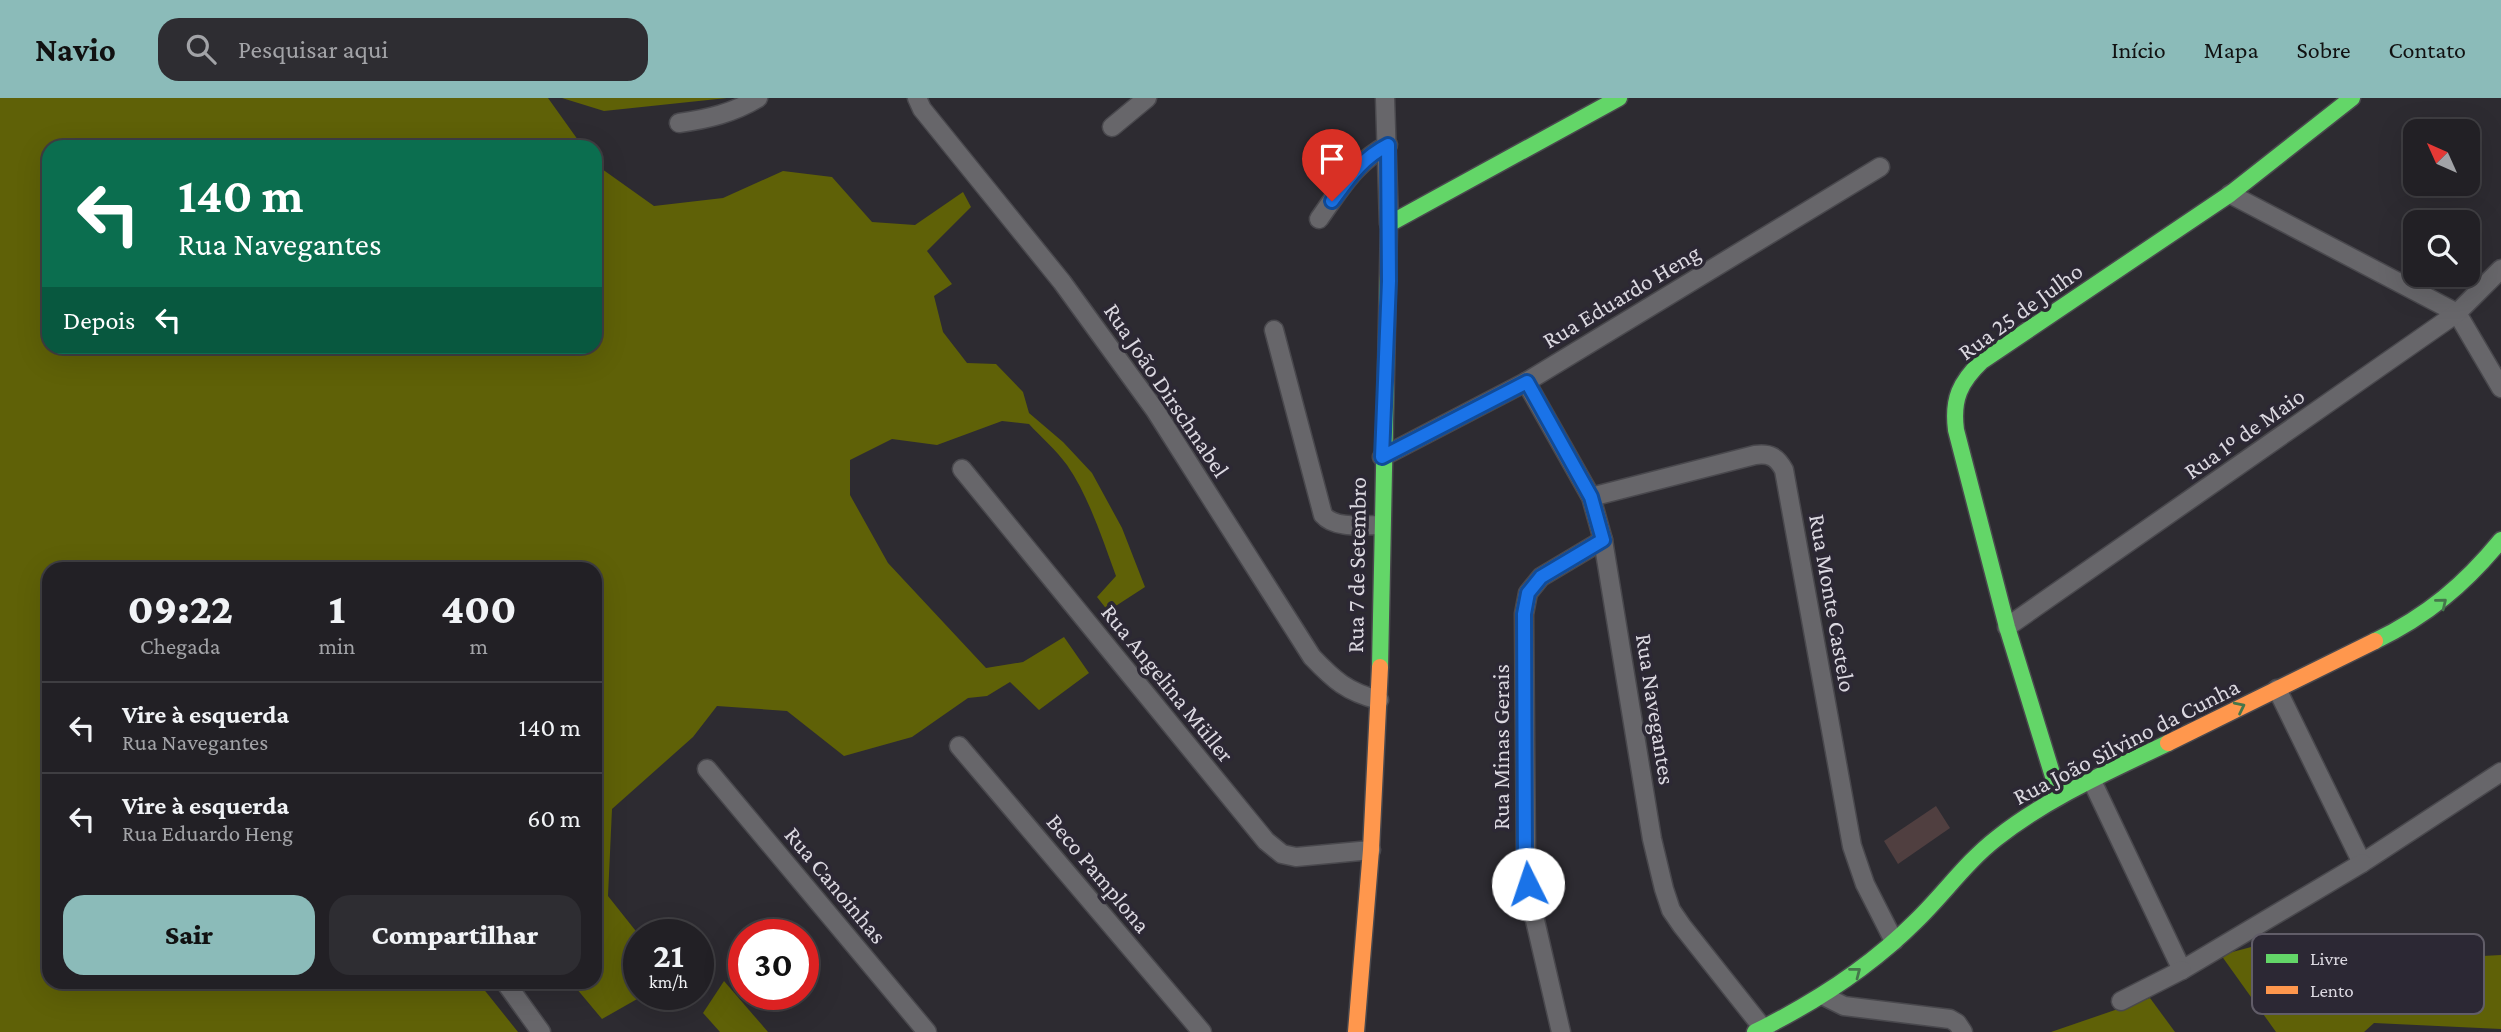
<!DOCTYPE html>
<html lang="pt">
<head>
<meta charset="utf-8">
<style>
	body { margin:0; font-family:"Crimson Pro",serif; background:#2e2d32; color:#f1f3f6; height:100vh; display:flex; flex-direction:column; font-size:26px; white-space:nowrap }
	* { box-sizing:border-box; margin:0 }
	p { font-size:23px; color:#a2a3a7 }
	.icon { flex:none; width:38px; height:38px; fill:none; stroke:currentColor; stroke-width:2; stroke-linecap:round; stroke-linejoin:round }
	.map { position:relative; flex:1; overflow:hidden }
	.drawer { position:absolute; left:42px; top:464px; width:560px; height:427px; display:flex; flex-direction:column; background:#222025; border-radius:21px; box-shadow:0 7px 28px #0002,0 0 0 2px #3f3e42 }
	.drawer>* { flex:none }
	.banner { position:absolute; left:42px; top:42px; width:560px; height:214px; border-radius:21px; box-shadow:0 7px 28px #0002,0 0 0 2px #3f3e42; background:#0b6e4f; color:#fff; overflow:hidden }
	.needle { width:46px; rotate:315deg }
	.fabs { position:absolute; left:2403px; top:21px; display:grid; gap:14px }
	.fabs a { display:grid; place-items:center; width:77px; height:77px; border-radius:14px; background:#222025; box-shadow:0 7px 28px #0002,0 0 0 2px #3f3e42; font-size:35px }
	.speed { position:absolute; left:623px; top:821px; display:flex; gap:14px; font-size:35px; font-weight:700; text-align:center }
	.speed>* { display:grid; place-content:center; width:91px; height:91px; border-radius:50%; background:#222025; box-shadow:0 7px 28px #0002,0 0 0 2px #3f3e42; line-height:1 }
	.speed small { font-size:18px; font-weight:400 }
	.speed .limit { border:10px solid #d22; background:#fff; color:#111 }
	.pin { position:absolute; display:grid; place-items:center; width:60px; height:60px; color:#fff; margin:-72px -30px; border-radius:50% 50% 50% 0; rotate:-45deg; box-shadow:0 0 7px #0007 }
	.pin .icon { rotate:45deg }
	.me { position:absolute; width:77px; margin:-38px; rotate:356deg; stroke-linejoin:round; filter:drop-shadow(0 0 5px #0008) }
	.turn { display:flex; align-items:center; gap:24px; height:147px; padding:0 21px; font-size:32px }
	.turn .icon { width:91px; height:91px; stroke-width:2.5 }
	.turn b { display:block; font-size:49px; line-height:60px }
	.then { display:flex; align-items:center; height:66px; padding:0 21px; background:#0003; gap:14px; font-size:26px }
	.eta { display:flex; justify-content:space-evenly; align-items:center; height:119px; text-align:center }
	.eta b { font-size:42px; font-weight:800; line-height:49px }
	.action { display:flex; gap:14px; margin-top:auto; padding:14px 21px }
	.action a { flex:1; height:80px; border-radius:21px; background:#8bbbb9; color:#111; font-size:28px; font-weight:800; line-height:80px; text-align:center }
	.action a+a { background:#2e2d32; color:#f1f3f6 }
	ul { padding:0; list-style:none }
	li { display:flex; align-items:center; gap:21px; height:91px; padding:0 21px; border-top:2px solid #3f3e42 }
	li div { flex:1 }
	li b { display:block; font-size:26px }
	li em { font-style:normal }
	header { display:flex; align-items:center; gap:42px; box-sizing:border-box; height:98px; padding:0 35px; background:#8bbbb9; color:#111 }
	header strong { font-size:33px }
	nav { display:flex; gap:38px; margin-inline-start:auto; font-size:24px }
	.search { width:490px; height:63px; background:#2e2d32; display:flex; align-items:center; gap:18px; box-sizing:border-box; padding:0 24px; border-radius:21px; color:#a2a3a7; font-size:26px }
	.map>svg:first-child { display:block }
</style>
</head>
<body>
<header>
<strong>Navio</strong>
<div class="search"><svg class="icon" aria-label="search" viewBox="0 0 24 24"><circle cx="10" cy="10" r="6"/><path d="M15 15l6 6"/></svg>Pesquisar aqui</div>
<nav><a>Início</a><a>Mapa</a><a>Sobre</a><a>Contato</a></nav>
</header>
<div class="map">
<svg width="2501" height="934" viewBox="0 0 2501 934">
	<rect width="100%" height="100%" fill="#2d2b31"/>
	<!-- forest -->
	<g fill="#5f6107">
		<path d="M0,0h548l35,49h-534v199h546v-182l59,42 69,-8 60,-27 49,6 40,45 43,3 48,-33 8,15 -44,44 25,33 -18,12 9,36 24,31 29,1 27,28 6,21 34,29 29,31 30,55 23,59 -37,24 -11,-14 19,-21c-14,-38 -27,-79 -49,-111 -11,-15 -26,-28 -38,-41l-27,-3 -65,24 -45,-6 -42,21v35l38,68 98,105 37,-6 41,-25 25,36 -50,37 -29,-28 -23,14 -19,2 -56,39 -68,19 -57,-45 -70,-5 -24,31 -81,72 -4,87 31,39v59h7l-44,25 -31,-37h24v-413h-546v413h429l40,50h-518z"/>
		<path d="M562,0h165l-123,13z"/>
		<path d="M2297,837l68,27 55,-14 44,9 37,-2v74l-127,-6 -10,9h-88l-55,-77z"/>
		<path d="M724,883l44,51h-48l-17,-19z"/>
		<path d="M2150,900l25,34h-124z"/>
	</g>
	<!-- building -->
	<path fill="#503f40" d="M1936,708l14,22 -52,36 -14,-23z"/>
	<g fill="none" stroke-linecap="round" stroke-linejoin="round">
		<!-- street casing -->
		<g stroke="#49484d" stroke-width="21">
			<g id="street">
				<path d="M917,0l5,11 140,173 93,128 157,247c22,23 35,35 67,43"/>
				<path d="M1385,0l4,126"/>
				<path d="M679,25c29,-4 54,-10 79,-25"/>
				<path d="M1112,29l35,-29"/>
				<path d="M2230,96l227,119 44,75"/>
				<path d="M1319,121c20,-28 37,-58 69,-74"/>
				<path d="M1274,232l49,185c12,14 40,10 58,10"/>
				<path d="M1526,284l65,115 12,43 49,299 12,50 7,21 11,16 84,106"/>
				<path d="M1382,359l144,-75 354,-215"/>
				<path d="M962,371l304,372 16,13 14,3 75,-7"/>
				<path d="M1591,399l164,-42c15,-2 22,2 29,15l68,376 13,38 29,57"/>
				<path d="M2007,529l450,-314 44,-44"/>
				<path d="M2277,591l85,174 139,-91"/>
				<path d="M959,648l243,286"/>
				<path d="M707,671l220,263"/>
				<path d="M2092,683l90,189 180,-107"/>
				<path d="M505,884l36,50"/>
				<path d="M1824,898l20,10 106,13 7,4 6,9"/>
				<path d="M2121,903l61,-31"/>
				<path d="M1561,934l-27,-116 -8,-55 -2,-247 4,-21 13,-16 62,-37"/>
			</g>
		</g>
		<!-- fast casing -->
		<g stroke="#49484d" stroke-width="19">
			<g id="fast">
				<path d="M2375,543c52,-25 90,-57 126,-101"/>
				<path d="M1380,569l9,-443 230,-126"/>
				<path d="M2059,698l-52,-169 -51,-197c-4,-31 4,-48 26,-69l248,-167 122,-96"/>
				<path d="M1755,934c59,-29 114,-64 161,-111 28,-27 50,-59 81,-83 52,-41 113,-67 171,-95"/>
			</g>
		</g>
		<!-- slow casing -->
		<g stroke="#49484d" stroke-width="19">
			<g id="slow">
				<path d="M2168,645l207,-102"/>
				<path d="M1356,934l15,-182 9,-183"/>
			</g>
		</g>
		<!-- street -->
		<use href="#street" stroke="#67666a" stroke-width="18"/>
		<!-- fast -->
		<use href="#fast" stroke="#63d668" stroke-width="16"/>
		<!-- slow -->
		<use href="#slow" stroke="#ff974d" stroke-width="16"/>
	</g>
	<!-- one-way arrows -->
	<defs><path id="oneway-chevron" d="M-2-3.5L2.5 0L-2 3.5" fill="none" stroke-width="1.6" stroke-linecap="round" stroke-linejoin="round" transform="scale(1.75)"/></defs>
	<g stroke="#45764b">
		<use href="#oneway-chevron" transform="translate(2442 505) rotate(-39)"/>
		<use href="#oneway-chevron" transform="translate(2240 609) rotate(-26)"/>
		<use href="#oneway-chevron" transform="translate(1856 874) rotate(-38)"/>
	</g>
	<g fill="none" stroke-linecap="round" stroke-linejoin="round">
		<!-- route casing -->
		<g stroke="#114b97" stroke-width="18">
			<path id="route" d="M1332,103c17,-23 30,-43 56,-56l1,136 -7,176 145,-75 64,115 12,43 -62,37 -13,16 -4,21 1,247 3,23"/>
		</g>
		<!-- route -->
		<use href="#route" stroke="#1a73e8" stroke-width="12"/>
	</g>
	<g text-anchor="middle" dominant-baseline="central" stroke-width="7" stroke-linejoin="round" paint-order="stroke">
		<!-- street labels -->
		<g font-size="24" fill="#dbd8e0" stroke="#2c2834">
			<text transform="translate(1621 198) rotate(-31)">Rua Eduardo Heng</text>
			<text transform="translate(2020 213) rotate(-36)">Rua 25 de Julho</text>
			<text transform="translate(1167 292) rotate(56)">Rua João Dirschnabel</text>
			<text transform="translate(2244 335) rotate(-35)">Rua 1º de Maio</text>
			<text transform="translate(1356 467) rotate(-89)">Rua 7 de Setembro</text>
			<text transform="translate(1833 505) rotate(80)">Rua Monte Castelo</text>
			<text transform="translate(1168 585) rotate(51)">Rua Angelina Müller</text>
			<text transform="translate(1656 611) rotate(81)">Rua Navegantes</text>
			<text transform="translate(2126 643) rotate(-27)">Rua João Silvino da Cunha</text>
			<text transform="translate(1500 649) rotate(-90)">Rua Minas Gerais</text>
			<text transform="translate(1099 775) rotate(50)">Beco Pamplona</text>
			<text transform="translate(836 787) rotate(50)">Rua Canoinhas</text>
		</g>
	</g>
	<!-- legend -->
	<rect x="2252" y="836" width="232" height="80" rx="10" fill="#2c2834" stroke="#615d68" stroke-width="2"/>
	<rect x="2266" y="856" width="32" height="9" fill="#63d668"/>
	<rect x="2266" y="888" width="32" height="8" fill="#ff974d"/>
	<g font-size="19" fill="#dbd8e0">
		<text x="2310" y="867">Livre</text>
		<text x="2310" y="899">Lento</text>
	</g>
</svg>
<div class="fabs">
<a><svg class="needle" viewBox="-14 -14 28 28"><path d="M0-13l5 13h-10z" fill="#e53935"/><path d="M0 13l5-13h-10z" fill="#a2a3a7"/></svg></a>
<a><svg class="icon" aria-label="search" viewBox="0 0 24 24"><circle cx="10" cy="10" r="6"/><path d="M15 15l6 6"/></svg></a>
</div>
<div class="speed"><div>21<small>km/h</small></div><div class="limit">30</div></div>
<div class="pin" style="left:1332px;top:103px;background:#d93025"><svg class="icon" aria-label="arrive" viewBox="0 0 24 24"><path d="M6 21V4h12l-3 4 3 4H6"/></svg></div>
<svg class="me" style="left:1528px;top:786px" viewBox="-20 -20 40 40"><circle r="19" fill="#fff"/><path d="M0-13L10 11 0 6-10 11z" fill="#1a73e8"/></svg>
<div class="banner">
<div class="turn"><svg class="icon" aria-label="left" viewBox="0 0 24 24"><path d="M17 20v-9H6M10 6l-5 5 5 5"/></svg><div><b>140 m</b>Rua Navegantes</div></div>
<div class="then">Depois<svg class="icon" aria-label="left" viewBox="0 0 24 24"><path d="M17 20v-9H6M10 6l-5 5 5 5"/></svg></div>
</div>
<section class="drawer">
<div class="eta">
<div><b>09:22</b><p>Chegada</p></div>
<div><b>1</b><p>min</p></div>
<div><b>400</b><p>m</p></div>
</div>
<ul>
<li><svg class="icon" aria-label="left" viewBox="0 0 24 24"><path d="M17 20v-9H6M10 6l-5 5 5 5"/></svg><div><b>Vire à esquerda</b><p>Rua Navegantes</p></div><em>140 m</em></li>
<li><svg class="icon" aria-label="left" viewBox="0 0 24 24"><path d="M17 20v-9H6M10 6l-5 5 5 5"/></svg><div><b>Vire à esquerda</b><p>Rua Eduardo Heng</p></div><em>60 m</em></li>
</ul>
<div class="action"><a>Sair</a><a>Compartilhar</a></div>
</section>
</div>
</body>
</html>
